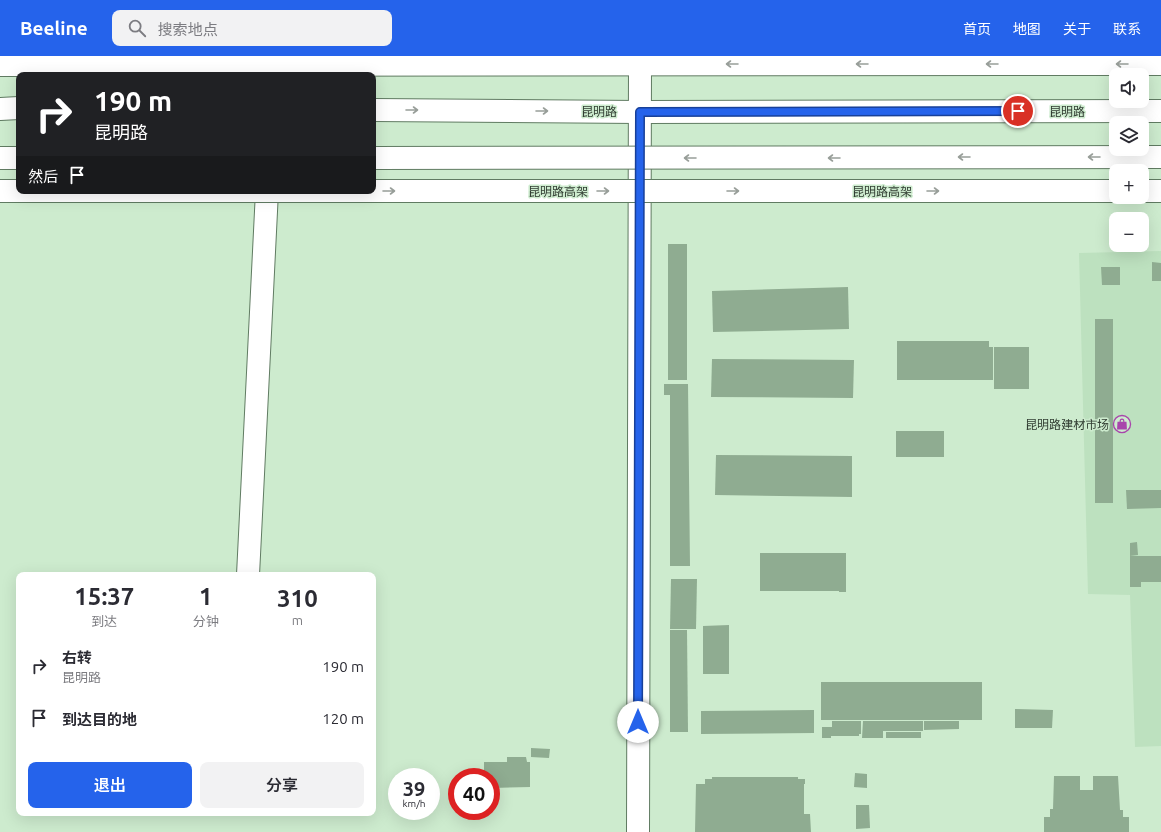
<!DOCTYPE html>
<html lang="zh">
<head>
<meta charset="utf-8">
<style>
	body { margin:0; font-family:Ubuntu,"Noto Sans SC",sans-serif; background:#f2f2f3; color:#2b2b33; height:100vh; display:flex; flex-direction:column; font-size:15px; white-space:nowrap }
	* { box-sizing:border-box; margin:0 }
	p { font-size:13px; color:#7c7c81 }
	.icon { flex:none; width:22px; height:22px; fill:none; stroke:currentColor; stroke-width:2; stroke-linecap:round; stroke-linejoin:round }
	.map { position:relative; flex:1; overflow:hidden }
	.drawer { position:absolute; left:16px; top:516px; width:360px; height:244px; display:flex; flex-direction:column; background:#fff; border-radius:8px; box-shadow:0 4px 16px #0002 }
	.drawer>* { flex:none }
	.hud { position:absolute; left:16px; top:16px; width:360px; height:122px; border-radius:8px; box-shadow:0 4px 16px #0002; background:#202124; color:#fff; overflow:hidden }
	.fabs { position:absolute; left:1109px; top:12px; display:grid; gap:8px }
	.fabs a { display:grid; place-items:center; width:40px; height:40px; border-radius:8px; background:#fff; box-shadow:0 4px 16px #0002; font-size:20px }
	.speed { position:absolute; left:388px; top:712px; display:flex; gap:8px; font-size:20px; font-weight:700; text-align:center }
	.speed>* { display:grid; place-content:center; width:52px; height:52px; border-radius:50%; background:#fff; box-shadow:0 4px 16px #0002; line-height:1 }
	.speed small { font-size:10px; font-weight:400 }
	.speed .limit { border:6px solid #d22; background:#fff; color:#111 }
	.pin { position:absolute; display:grid; place-items:center; width:34px; height:34px; color:#fff; margin:-17px; border:2px solid #fff; border-radius:50%; box-shadow:0 1px 4px #0007 }
	.me { position:absolute; width:44px; margin:-22px; rotate:0deg; stroke-linejoin:round; filter:drop-shadow(0 0 3px #0008) }
	.turn { display:flex; align-items:center; gap:14px; height:84px; padding:0 12px; font-size:18px }
	.turn .icon { width:52px; height:52px; stroke-width:2.5 }
	.turn b { display:block; font-size:28px; line-height:34px }
	.then { display:flex; align-items:center; height:38px; padding:0 12px; background:#0003; gap:8px; font-size:15px }
	.eta { display:flex; justify-content:space-evenly; align-items:center; height:68px; text-align:center }
	.eta b { font-size:24px; font-weight:600; line-height:28px }
	.button { display:flex; gap:8px; margin-top:auto; padding:8px 12px }
	.button a { flex:1; height:46px; border-radius:8px; background:#2563eb; color:#fff; font-size:16px; font-weight:600; line-height:46px; text-align:center }
	.button a+a { background:#f2f2f3; color:#2b2b33 }
	ul { padding:0; list-style:none }
	li { display:flex; align-items:center; gap:12px; height:52px; padding:0 12px }
	li div { flex:1 }
	li b { display:block; font-size:15px }
	li em { font-style:normal }
	header { display:flex; align-items:center; gap:24px; box-sizing:border-box; height:56px; padding:0 20px; background:#2563eb; color:#fff }
	header strong { font-size:19px }
	nav { display:flex; gap:22px; margin-inline-start:auto; font-size:14px }
	.search { width:280px; height:36px; background:#f2f2f3; display:flex; align-items:center; gap:10px; box-sizing:border-box; padding:0 14px; border-radius:8px; color:#7c7c81; font-size:15px }
	.map>svg:first-child { display:block }
</style>
</head>
<body>
<header>
<strong>Beeline</strong>
<div class="search"><svg class="icon" aria-label="search" viewBox="0 0 24 24"><circle cx="10" cy="10" r="6"/><path d="M15 15l6 6"/></svg>搜索地点</div>
<nav><a>首页</a><a>地图</a><a>关于</a><a>联系</a></nav>
</header>
<div class="map">
<svg width="1161" height="776" viewBox="0 0 1161 776">
	<rect width="100%" height="100%" fill="#cdebce"/>
	<!-- built -->
	<path fill="#bde1bf" d="M1161,195v495l-26,1 -5,-152 -42,-1 -9,-341z"/>
	<!-- building -->
	<g fill="#8fac91">
		<rect x="668" y="188" width="19" height="136"/>
		<path d="M1152,206l9,1v18h-9z"/>
		<path d="M1101,211h19v18h-18z"/>
		<path d="M848,231l1,42 -136,3 -1,-41z"/>
		<rect x="1095" y="263" width="18" height="184"/>
		<path d="M897,285h92v6h4v33h-96z"/>
		<rect x="994" y="291" width="35" height="42"/>
		<path d="M712,303l142,1 -1,38 -142,-1z"/>
		<path d="M664,328h24l2,182h-20v-171h-6z"/>
		<rect x="896" y="375" width="48" height="26"/>
		<path d="M716,399l136,1v41l-137,-2z"/>
		<path d="M1126,434h35v18l-34,1z"/>
		<path d="M1137,486l1,13 -8,1v-13z"/>
		<path d="M760,497h86v39h-7v-1h-79z"/>
		<path d="M1130,500h31v26h-20v5h-11z"/>
		<path d="M671,523h26l-1,50h-26z"/>
		<path d="M729,569v49h-26v-48z"/>
		<path d="M670,574h17l1,102h-18z"/>
		<rect x="821" y="626" width="161" height="38"/>
		<path d="M1015,653l38,1 -1,18h-37z"/>
		<path d="M814,654v23l-113,1v-23z"/>
		<path d="M832,665h29v13h-2v2h-28v2h-9v-11h10z"/>
		<path d="M863,665h60v10h-40v7h-21z"/>
		<path d="M924,665h35v8l-35,1z"/>
		<rect x="886" y="676" width="35" height="6"/>
		<path d="M531,692l19,1 -1,9 -18,-1z"/>
		<path d="M507,701h19l1,5h3v25l-39,1v-11h-7v-15h23z"/>
		<path d="M855,717l12,1v14l-13,-1z"/>
		<path d="M1054,720h26v14h13v-14h25l2,34h3v7h6v15h-85v-15h6v-8h3z"/>
		<path d="M712,721h86v2h7v5h-1v30h6l1,18h-116l1,-48h11h-2v-5h7z"/>
		<path d="M856,749h13l1,23 -14,1z"/>
	</g>
	<g fill="none" stroke-linecap="round" stroke-linejoin="round">
		<!-- minor casing -->
		<g stroke="#607b62" stroke-width="24">
			<g id="minor">
				<path d="M248,519l19,-384"/>
				<path d="M638,776l2,-767"/>
			</g>
		</g>
		<!-- major casing -->
		<g stroke="#607b62" stroke-width="24">
			<g id="major">
				<path d="M0,9l1161,-1"/>
				<path d="M0,53l19,-1"/>
				<path d="M373,54l267,2 521,-1"/>
			</g>
		</g>
		<!-- highway casing -->
		<g stroke="#607b62" stroke-width="24">
			<g id="highway">
				<path d="M0,102h19"/>
				<path d="M1142,135h19"/>
			</g>
		</g>
		<!-- minor -->
		<use href="#minor" stroke="#fff" stroke-width="22"/>
		<!-- major -->
		<use href="#major" stroke="#fff" stroke-width="22"/>
		<!-- highway -->
		<use href="#highway" stroke="#fff" stroke-width="22"/>
		<!-- highway-bridge casing -->
		<g stroke="#607b62" stroke-width="24" stroke-linecap="butt">
			<g id="highway-bridge">
				<path d="M373,102l788,-1"/>
				<path d="M0,135h1116"/>
			</g>
		</g>
		<!-- highway-bridge -->
		<use href="#highway-bridge" stroke="#fff" stroke-width="22"/>
	</g>
	<!-- one-way arrows -->
	<defs><path id="oneway-shaft" d="M-6 0H5M1.5-3L5.5 0L1.5 3" fill="none" stroke-width="1.6" stroke-linecap="round" stroke-linejoin="round"/></defs>
	<g stroke="#989e99">
		<use href="#oneway-shaft" transform="translate(732 8) rotate(180)"/>
		<use href="#oneway-shaft" transform="translate(862 8) rotate(180)"/>
		<use href="#oneway-shaft" transform="translate(992 8) rotate(180)"/>
		<use href="#oneway-shaft" transform="translate(1122 8) rotate(180)"/>
		<use href="#oneway-shaft" transform="translate(412 54)"/>
		<use href="#oneway-shaft" transform="translate(542 55)"/>
		<use href="#oneway-shaft" transform="translate(964 101) rotate(180)"/>
		<use href="#oneway-shaft" transform="translate(1094 101) rotate(180)"/>
		<use href="#oneway-shaft" transform="translate(690 102) rotate(180)"/>
		<use href="#oneway-shaft" transform="translate(834 102) rotate(180)"/>
		<use href="#oneway-shaft" transform="translate(389 135)"/>
		<use href="#oneway-shaft" transform="translate(603 135)"/>
		<use href="#oneway-shaft" transform="translate(733 135)"/>
		<use href="#oneway-shaft" transform="translate(933 135)"/>
	</g>
	<g fill="none" stroke-linecap="round" stroke-linejoin="round">
		<!-- route casing -->
		<g stroke="#184099" stroke-width="10">
			<path id="route" d="M638,666l2,-610 378,-1"/>
		</g>
		<!-- route -->
		<use href="#route" stroke="#2563eb" stroke-width="7"/>
	</g>
	<!-- icons -->
	<defs>
		<g id="shop-ring" transform="scale(0.9)"><circle r="9.5" fill="#cdebce" stroke="#a845ab" stroke-width="1.5"/><path d="M-5-2.5h2.3a2.7 3.5 0 0 1 5.4 0H5L5.5 6h-11ZM-1.5-2.5h3a1.5 2.3 0 0 0-3 0Z" fill="#a845ab"/></g>
	</defs>
	<g fill-rule="evenodd">
		<use href="#shop-ring" x="1122" y="368"/>
	</g>
	<g text-anchor="middle" dominant-baseline="central" stroke-width="3" stroke-linejoin="round" paint-order="stroke">
		<!-- street labels -->
		<g font-size="12" fill="#323e33" stroke="#cdebce">
			<text x="599" y="55">昆明路</text>
			<text x="1067" y="55">昆明路</text>
			<text x="558" y="135">昆明路高架</text>
			<text x="882" y="135">昆明路高架</text>
		</g>
		<!-- poi labels -->
		<g font-size="12" fill="#323e33" stroke="#cdebce" text-anchor="end">
			<text x="1109" y="368">昆明路建材市场</text>
		</g>
	</g>
</svg>
<div class="fabs">
<a><svg class="icon" aria-label="sound" viewBox="0 0 24 24"><path d="M4 9h4l5-4v14l-5-4H4zM17 9q2 3 0 6"/></svg></a>
<a><svg class="icon" aria-label="layers" viewBox="0 0 24 24"><path d="M12 4l9 5-9 5-9-5zM3 14l9 5 9-5"/></svg></a>
<a>+</a>
<a>−</a>
</div>
<div class="speed"><div>39<small>km/h</small></div><div class="limit">40</div></div>
<div class="pin" style="left:1018px;top:55px;background:#d93025"><svg class="icon" aria-label="arrive" viewBox="0 0 24 24"><path d="M6 21V4h12l-3 4 3 4H6"/></svg></div>
<svg class="me" style="left:638px;top:666px" viewBox="-20 -20 40 40"><circle r="19" fill="#fff"/><path d="M0-13L10 11 0 6-10 11z" fill="#2563eb"/></svg>
<div class="hud">
<div class="turn"><svg class="icon" aria-label="right" viewBox="0 0 24 24"><path d="M7 20v-9h11M14 6l5 5-5 5"/></svg><div><b>190 m</b>昆明路</div></div>
<div class="then">然后<svg class="icon" aria-label="arrive" viewBox="0 0 24 24"><path d="M6 21V4h12l-3 4 3 4H6"/></svg></div>
</div>
<section class="drawer">
<div class="eta">
<div><b>15:37</b><p>到达</p></div>
<div><b>1</b><p>分钟</p></div>
<div><b>310</b><p>m</p></div>
</div>
<ul>
<li><svg class="icon" aria-label="right" viewBox="0 0 24 24"><path d="M7 20v-9h11M14 6l5 5-5 5"/></svg><div><b>右转</b><p>昆明路</p></div><em>190 m</em></li>
<li><svg class="icon" aria-label="arrive" viewBox="0 0 24 24"><path d="M6 21V4h12l-3 4 3 4H6"/></svg><div><b>到达目的地</b></div><em>120 m</em></li>
</ul>
<div class="button"><a>退出</a><a>分享</a></div>
</section>
</div>
</body>
</html>
